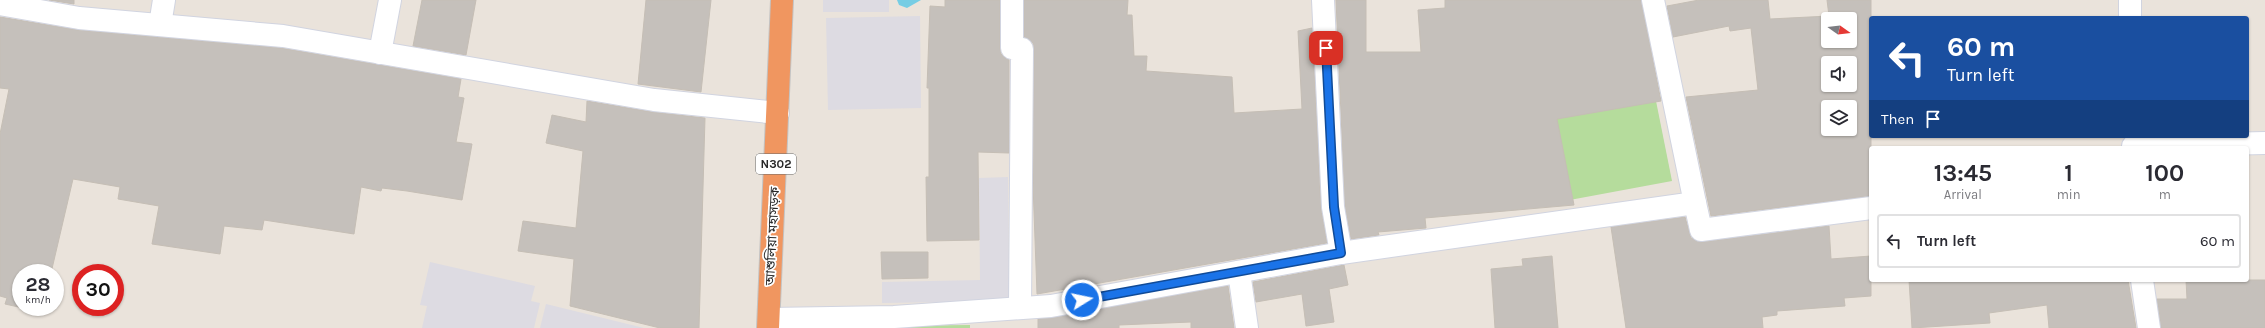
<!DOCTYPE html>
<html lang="en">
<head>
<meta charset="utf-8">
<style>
	body { margin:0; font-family:Karla,"Noto Sans Bengali",sans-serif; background:#f2f2f3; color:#2b2b33; height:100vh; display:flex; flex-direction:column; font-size:15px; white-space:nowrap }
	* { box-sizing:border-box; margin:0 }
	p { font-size:13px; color:#7c7c81 }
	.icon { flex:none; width:22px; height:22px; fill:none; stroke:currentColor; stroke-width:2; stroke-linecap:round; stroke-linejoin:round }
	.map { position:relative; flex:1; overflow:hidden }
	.panel { position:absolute; left:1869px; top:146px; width:380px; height:136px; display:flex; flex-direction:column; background:#fff; border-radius:4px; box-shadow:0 1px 3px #0004 }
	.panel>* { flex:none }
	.guide { position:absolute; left:1869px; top:16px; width:380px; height:122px; border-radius:4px; box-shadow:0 1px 3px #0004; background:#1a4fa0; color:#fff; overflow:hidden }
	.needle { width:26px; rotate:104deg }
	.fabs { position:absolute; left:1821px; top:12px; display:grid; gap:8px }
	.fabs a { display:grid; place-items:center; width:36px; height:36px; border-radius:4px; background:#fff; box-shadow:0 1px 3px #0004; font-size:20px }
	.speed { position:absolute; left:12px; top:264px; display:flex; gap:8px; font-size:20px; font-weight:700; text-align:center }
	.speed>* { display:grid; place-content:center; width:52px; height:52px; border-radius:50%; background:#fff; box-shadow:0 1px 3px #0004; line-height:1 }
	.speed small { font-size:10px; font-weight:400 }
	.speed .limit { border:6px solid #d22; background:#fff; color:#111 }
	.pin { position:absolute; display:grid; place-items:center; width:34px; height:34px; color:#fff; margin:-17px; border-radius:8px; box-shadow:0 2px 6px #0006 }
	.me { position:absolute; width:44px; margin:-22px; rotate:80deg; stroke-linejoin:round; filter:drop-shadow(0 0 3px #0008) }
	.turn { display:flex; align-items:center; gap:14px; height:84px; padding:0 12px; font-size:18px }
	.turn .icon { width:52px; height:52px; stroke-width:2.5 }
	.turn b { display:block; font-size:28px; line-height:34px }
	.then { display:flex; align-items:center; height:38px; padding:0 12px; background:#0003; gap:8px; font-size:15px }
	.eta { display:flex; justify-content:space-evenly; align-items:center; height:68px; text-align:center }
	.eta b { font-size:24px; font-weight:700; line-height:28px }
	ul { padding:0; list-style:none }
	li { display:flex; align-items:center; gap:12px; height:54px; margin:0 8px 6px; padding:0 4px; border:2px solid #e1e1e2; border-radius:4px }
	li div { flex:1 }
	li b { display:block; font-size:15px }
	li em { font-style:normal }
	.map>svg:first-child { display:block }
</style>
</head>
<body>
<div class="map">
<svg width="2265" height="328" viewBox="0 0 2265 328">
	<rect width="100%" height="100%" fill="#eae3db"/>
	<!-- industrial -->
	<g fill="#dddbe2">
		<rect x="823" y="0" width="66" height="12"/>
		<path d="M920,16l1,92 -93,2 -2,-92z"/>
		<path d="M1008,177l1,124 -127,2v-21l98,-2 -1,-102z"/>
		<path d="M430,262l105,24 -4,15 9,2 -6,25h-112l5,-22 -7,-1z"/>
		<path d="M546,304l98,24h-104z"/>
	</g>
	<!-- green -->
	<g fill="#b5dc9c">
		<path d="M1656,101l16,80 -140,26 -8,-83z"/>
		<path d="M970,325v3h-89v-2z"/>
	</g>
	<!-- water -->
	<path fill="#76cde4" d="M897,0h24l-14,8 -8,-3z"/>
	<!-- building -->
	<g fill="#c5c0bb" stroke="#c5beb5" fill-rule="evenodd">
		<path d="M49,0h25v4z"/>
		<path d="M422,0h54l-10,55 -53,-9z"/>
		<path d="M646,0h65l-10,92 -63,-8z"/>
		<path d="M945,0h55v48l1,6 8,6v93l-31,-1 1,88 -52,1 -1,-64h3v-89h-2l3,-82 15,1z"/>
		<path d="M1024,0h104l-1,15h5l2,41h13l-1,15 86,6 2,36 68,-4 -4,-78 14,-3 9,180 6,35 -290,51 -4,-110 1,-135 -1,-6 -9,-6z"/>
		<path d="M1336,0h30v52h55l-3,-42 27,-2v-8h196l20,101 -104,18 17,86 -149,13 1,10 -48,4 1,3 -28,4 -6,-33z"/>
		<path d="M1699,0h69l2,19 59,-3 -2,-16h44v196l-160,20 -25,-119 72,-7 -7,-62 -21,3 -1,-5 -56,11 -6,-31zM1828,19h22v22h-22zM1828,63h22v22h-22zM1828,107h22v22h-22z"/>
		<path d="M0,17l78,13 203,18 180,31 -3,18 6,1 -8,44 16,2 -10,56 -55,-9 -25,-3 -1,3 -20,-4 -7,47 -90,-14 -2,10 -38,-4 -4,28 -68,-10 7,-38 -41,-7 2,-12 -47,-8 -22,94h-30v34h22l-2,5 -36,-8 2,-6 -7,-2v-162l9,-45 -9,-1z"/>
		<path d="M587,101l65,11 53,6 -6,210h-39l-90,-22 4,-47 -56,-8 5,-30 53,7 7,-77 -37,-8 6,-28 34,7z"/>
		<path d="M1685,217l6,21 11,4 127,-16 2,33 40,-3v40l-27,2 1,8 -68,5v4l-15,2 1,11h-137l-15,-101z"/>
		<path d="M881,252h47v26l-46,1z"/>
		<path d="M1552,256l6,72h-63l-4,-59 32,-3 -1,-7z"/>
		<path d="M1344,265l4,20 -19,4 5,33 -28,4 -4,-32 -46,8 -3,-20z"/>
		<path d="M1909,280h219l8,48h-87l-2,-23 -58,8 1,10 -78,5z"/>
		<path d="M2186,280h79v48h-104l-4,-29h30z"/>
		<path d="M1228,286l6,42h-43v-6l-72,3v3h-81v-9z"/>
	</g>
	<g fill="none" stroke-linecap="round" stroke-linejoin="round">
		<!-- street casing -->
		<g stroke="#d1d4e0" stroke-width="24">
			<g id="street">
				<path d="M1012,0v48l10,1 -2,259"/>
				<path d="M1323,0l10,207 8,46"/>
				<path d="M2130,0v18"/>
				<path d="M0,4l79,14 204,18 371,64 124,13"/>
				<path d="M160,25l4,-25"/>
				<path d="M380,53l10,-53"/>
				<path d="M2133,146l132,-3"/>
				<path d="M1695,203l6,27 170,-22"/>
				<path d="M1239,272l8,56"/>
				<path d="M2142,280l7,48"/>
				<path d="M769,319l125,-2 157,-11 290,-53 354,-50 -42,-203"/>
			</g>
		</g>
		<!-- highway casing -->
		<g stroke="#c3c3c3" stroke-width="24">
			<path id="highway" d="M768,328l14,-328"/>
		</g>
		<!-- street -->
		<use href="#street" stroke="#fff" stroke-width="22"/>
		<!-- highway -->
		<use href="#highway" stroke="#f09660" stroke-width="22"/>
	</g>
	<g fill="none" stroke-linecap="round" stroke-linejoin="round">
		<!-- route casing -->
		<g stroke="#114b97" stroke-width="10">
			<path id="route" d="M1082,300l259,-47 -7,-46 -8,-159"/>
		</g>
		<!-- route -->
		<use href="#route" stroke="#1a73e8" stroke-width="7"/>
	</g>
	<g text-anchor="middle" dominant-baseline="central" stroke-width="3.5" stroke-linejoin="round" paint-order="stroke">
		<!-- shield labels -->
		<rect fill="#fff" stroke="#686868" stroke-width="1" x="756" y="154" width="40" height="20" rx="3"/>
		<g font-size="12" font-weight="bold" fill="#282828">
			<text x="776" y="164">N302</text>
		</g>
		<!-- street labels -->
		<g font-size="13" fill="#282828" stroke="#fff">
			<text transform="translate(772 236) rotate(-87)">আশুলিয়া মহাসড়ক</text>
		</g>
	</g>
</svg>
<div class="fabs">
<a><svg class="needle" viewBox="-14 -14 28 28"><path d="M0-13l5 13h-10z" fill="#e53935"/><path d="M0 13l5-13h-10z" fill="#7c7c81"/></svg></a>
<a><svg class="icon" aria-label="sound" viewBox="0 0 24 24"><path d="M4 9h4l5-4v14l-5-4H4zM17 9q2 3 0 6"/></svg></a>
<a><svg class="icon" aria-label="layers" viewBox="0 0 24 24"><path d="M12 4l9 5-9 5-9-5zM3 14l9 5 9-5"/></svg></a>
</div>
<div class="speed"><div>28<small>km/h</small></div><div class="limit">30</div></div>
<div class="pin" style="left:1326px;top:48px;background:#d93025"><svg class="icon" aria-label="arrive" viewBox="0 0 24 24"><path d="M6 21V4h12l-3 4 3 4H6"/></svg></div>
<svg class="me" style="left:1082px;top:300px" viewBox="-20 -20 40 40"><circle r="17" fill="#1a73e8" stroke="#fff" stroke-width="3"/><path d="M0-11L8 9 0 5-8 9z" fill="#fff"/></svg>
<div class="guide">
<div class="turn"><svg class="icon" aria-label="left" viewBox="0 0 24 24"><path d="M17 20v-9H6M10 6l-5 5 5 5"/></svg><div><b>60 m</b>Turn left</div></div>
<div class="then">Then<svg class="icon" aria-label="arrive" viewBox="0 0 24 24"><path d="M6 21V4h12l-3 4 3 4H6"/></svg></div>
</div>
<section class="panel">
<div class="eta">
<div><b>13:45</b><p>Arrival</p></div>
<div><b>1</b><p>min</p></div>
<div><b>100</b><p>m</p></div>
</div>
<ul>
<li><svg class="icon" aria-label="left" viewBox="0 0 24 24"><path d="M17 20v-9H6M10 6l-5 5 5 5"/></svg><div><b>Turn left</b></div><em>60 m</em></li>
</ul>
</section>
</div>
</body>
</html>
